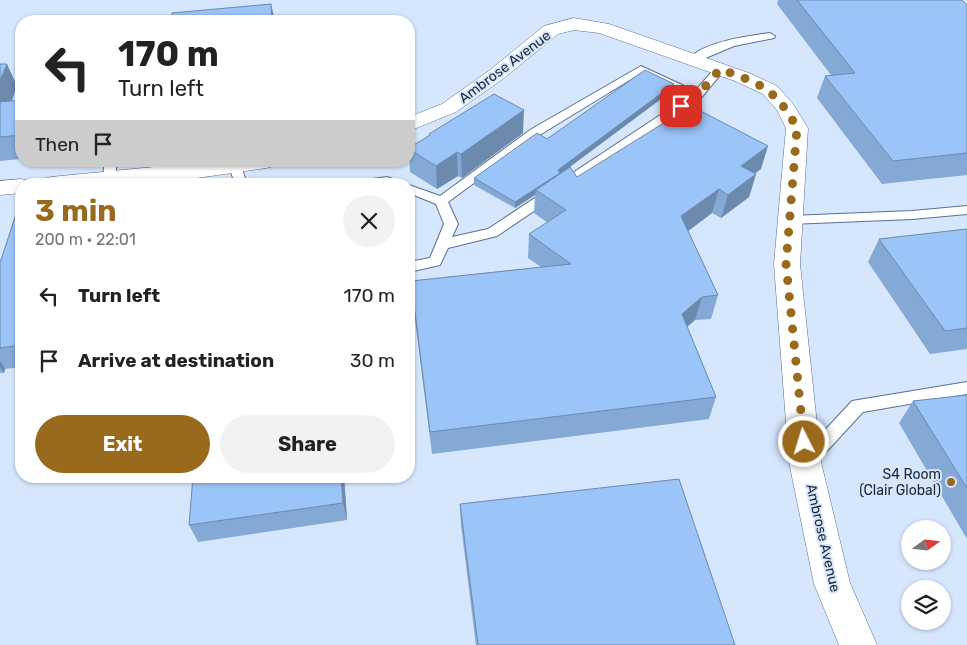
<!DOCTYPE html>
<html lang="en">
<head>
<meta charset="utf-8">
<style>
	body { margin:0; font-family:Rubik,sans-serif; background:#f2f2f2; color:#222; height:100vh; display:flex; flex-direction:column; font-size:19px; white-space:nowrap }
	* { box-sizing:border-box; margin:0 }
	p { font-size:16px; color:#767676 }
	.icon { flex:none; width:28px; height:28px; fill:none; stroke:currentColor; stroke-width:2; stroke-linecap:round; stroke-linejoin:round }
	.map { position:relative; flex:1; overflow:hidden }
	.sheet { position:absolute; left:15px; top:178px; width:400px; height:305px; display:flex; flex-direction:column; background:#fff; border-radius:20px; box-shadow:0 1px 4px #0004 }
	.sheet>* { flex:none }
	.guide { position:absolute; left:15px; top:15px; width:400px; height:152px; border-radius:20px; box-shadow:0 1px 4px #0004; background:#fff; color:#222; overflow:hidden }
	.needle { width:32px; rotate:75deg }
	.fabs { position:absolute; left:901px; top:520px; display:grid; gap:10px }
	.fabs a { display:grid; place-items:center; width:50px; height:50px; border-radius:50%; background:#fff; box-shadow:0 1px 4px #0004; font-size:25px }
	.pin { position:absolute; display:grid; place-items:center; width:42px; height:42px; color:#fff; margin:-21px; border-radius:10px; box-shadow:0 2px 8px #0006 }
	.me { position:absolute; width:55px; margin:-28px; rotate:355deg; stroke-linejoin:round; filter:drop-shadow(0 0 4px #0008) }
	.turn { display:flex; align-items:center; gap:18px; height:105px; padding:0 20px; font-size:22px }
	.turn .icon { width:65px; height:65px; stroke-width:2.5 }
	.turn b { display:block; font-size:35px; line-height:42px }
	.then { display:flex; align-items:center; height:48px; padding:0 20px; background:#0003; gap:10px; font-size:19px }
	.round { display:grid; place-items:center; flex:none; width:52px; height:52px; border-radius:26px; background:#f2f2f2 }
	.overview { display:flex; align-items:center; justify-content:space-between; height:85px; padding:0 20px }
	h1 { font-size:30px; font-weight:700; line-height:38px; color:#996a1b }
	.cta { display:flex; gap:10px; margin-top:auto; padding:10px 20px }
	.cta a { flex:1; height:58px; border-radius:30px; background:#996a1b; color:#fff; font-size:20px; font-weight:700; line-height:58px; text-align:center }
	.cta a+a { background:#f2f2f2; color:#222 }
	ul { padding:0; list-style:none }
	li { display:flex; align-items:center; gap:15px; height:65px; padding:0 20px }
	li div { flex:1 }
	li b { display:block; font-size:19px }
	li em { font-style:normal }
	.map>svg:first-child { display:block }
</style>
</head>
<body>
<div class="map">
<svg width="967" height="645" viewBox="0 0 967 645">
	<rect width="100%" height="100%" fill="#d6e7fd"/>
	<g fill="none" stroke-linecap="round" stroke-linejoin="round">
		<!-- service casing -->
		<g stroke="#587190" stroke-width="2">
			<g id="service">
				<path d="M770,33l5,3 -1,2 -40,8 -38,16h-8l-1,-2c16,-18 60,-24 83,-27z"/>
				<path d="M641,66l54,25 21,-24h8l1,2 -24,29 -204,138 -49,12 -8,17 -31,7v-10l21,-4 14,-34 -8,-20 -27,-11v-8l31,11 90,-66zM641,73l48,23 -201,133 -36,8 6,-13 -10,-22 90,-66z"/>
				<path d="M105,161h12l-3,23h-12z"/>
				<path d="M235,162l6,4 6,18h-12l-6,-18z"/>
				<path d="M387,177l11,4 2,3h-41l6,-4z"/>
				<path d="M967,206v8l-55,5 -122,5 -5,-1 -2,-3 2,-3 5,-1 122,-5z"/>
				<path d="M967,382v12l-104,18 -50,54 -6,2 -6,-2 -3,-5 3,-5 51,-55z"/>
			</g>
		</g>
		<!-- minor casing -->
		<g stroke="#587190" stroke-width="1">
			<g id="minor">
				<path d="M574,18l35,6 140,49 28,13 16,18 15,24 -8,136 21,198 29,121 27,62h-38l-25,-61 -25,-122 -15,-198 12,-136 -9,-18 -14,-16 -28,-13 -136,-48 -25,-3 -16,4 -54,44 -48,34 -47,19v-14l33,-13 48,-34 54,-44z"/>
				<path d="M216,161h61l-3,5 -8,2 -69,10 -62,6h-96l4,-5 8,-2z"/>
				<path d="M21,179l8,2 2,3h-10v9l-21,2v-14z"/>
			</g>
		</g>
		<!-- service -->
		<use href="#service" fill="#fff" fill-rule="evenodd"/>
		<!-- minor -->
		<use href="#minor" fill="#fff" fill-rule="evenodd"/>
	</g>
	<!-- wall -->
	<g fill="#85a9d5">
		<path d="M778,0h184l5,5v170l-85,9 -65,-86 8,-22 6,-1 -54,-71z"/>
		<path d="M0,64l17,22 -5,15 9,-1v59l-21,2z"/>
		<path d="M674,84l-1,6 -103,77 7,10 184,-8 -6,4 1,1 -7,23 -28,21 -9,-5 -24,18 30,64 -7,24 -16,1 -8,7 29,70 -7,22 -277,35 -19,-150 -2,-23 130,-14 -13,-9 1,-24 19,-11 -14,-10 1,-18 -20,13 -41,-23v-7l73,-39z"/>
		<path d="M523,133l-61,45 -4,-2 -21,13 -27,-17 -1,-24 20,-12v-2z"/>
		<path d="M21,199v168l-16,2 -1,4h-4v-113h1z"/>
		<path d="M967,229v120l-37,5 -62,-92 11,-23z"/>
		<path d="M967,395v144l-68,-116 14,-22z"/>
		<path d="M344,476l3,44 -149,22 -9,-17z"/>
		<path d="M460,504l275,141h-259l-15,-120z"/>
	</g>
	<!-- shaded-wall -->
	<g fill="#6c89ae">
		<path d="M271,4l4,17h-3z"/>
		<path d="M7,64l10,22 -15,40 -2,-4v-42z"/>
		<path d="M674,84l-1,6 -113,84 -24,16 -1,5 -20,13v-6z"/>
		<path d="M524,110l-1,23 -61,45 -1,-24z"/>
		<path d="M768,146l-7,23 -27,20 7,-23z"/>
		<path d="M457,152l1,24 -21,13 -1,-23z"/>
		<path d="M756,174l-7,23 -28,21 7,-23z"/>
		<path d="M719,189l-7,24 -36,27 5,-24z"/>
		<path d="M702,297l-7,23 -20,17 7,-23z"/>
		<path d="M0,361l5,8 -1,4 -4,-6z"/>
		<path d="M341,476h3l3,44 -4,-17z"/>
	</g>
	<!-- building -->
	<g fill="#9bc4f8" stroke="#6c89ae">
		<path d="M797,0h165l5,5v148l-74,8 -68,-85 30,-3z"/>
		<path d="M271,4l1,17h-110l9,-1 1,-7z"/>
		<path d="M0,64h7l-7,16z"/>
		<path d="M645,70l29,14 -116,86 2,3 -45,29 -41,-24 63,-45 10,6z"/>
		<path d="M494,94l30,16 -63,44 -4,-2 -21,14 -27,-17v-1l21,-13 -1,-1z"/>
		<path d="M21,100v35l-21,2v-35z"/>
		<path d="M691,106l77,40 -27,20 15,8 -28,21 -9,-6 -38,27 37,79 -16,2 -20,17 34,83 -286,35 -19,-151 160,-17 -42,-30 37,-24 -30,-20 34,-23 7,10z"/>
		<path d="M397,181l1,3h-28z"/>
		<path d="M21,199v146l-21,3v-88h1z"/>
		<path d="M967,229v99l-22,3 -66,-92z"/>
		<path d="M967,395v93l-54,-87z"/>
		<path d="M193,476h148l2,27 -154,22z"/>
		<path d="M679,479l56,166h-257l-18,-141z"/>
	</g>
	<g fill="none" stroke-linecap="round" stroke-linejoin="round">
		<!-- route -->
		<path stroke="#996a1b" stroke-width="9" stroke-dasharray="0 16.2" d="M681,106l16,-10 23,-27c41,15 55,19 77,59l-11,136 18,178"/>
	</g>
	<!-- markers -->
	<circle fill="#996a1b" stroke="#d6e7fd" stroke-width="2" cx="951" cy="482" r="5"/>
	<g text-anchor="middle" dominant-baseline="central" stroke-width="4" stroke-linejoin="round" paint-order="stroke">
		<!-- street labels -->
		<g font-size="14" fill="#1c2633" stroke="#d6e7fd">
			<text transform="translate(505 67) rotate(-37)">Ambrose Avenue</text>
			<text transform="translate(823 538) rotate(77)">Ambrose Avenue</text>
		</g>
		<!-- poi labels -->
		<g font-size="14" fill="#1c2633" stroke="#d6e7fd" text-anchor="end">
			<text x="941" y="474">S4 Room<tspan x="941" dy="16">(Clair Global)</tspan></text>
		</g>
	</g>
</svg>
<div class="fabs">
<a><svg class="needle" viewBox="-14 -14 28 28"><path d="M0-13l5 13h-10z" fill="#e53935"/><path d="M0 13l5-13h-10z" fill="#767676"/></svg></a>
<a><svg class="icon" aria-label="layers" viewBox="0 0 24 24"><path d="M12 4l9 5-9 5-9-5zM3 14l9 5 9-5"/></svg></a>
</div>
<div class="pin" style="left:681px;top:106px;background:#d93025"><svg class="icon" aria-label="arrive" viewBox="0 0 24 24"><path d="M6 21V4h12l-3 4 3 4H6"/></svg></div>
<svg class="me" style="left:804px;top:442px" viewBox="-20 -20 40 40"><circle r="17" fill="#996a1b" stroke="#fff" stroke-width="3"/><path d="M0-11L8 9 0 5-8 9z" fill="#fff"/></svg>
<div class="guide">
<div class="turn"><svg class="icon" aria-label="left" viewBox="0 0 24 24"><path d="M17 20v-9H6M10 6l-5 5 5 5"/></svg><div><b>170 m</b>Turn left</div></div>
<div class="then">Then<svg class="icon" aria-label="arrive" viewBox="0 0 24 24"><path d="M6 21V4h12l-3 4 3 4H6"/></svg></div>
</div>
<section class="sheet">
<div class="overview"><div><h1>3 min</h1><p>200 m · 22:01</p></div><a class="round"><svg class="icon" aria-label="close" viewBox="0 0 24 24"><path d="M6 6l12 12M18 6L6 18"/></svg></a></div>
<ul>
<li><svg class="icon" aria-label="left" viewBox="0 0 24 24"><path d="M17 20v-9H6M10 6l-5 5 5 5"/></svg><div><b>Turn left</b></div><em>170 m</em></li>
<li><svg class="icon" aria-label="arrive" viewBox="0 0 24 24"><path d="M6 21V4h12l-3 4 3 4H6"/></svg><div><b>Arrive at destination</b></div><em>30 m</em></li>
</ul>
<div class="cta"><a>Exit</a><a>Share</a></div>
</section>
</div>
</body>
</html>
